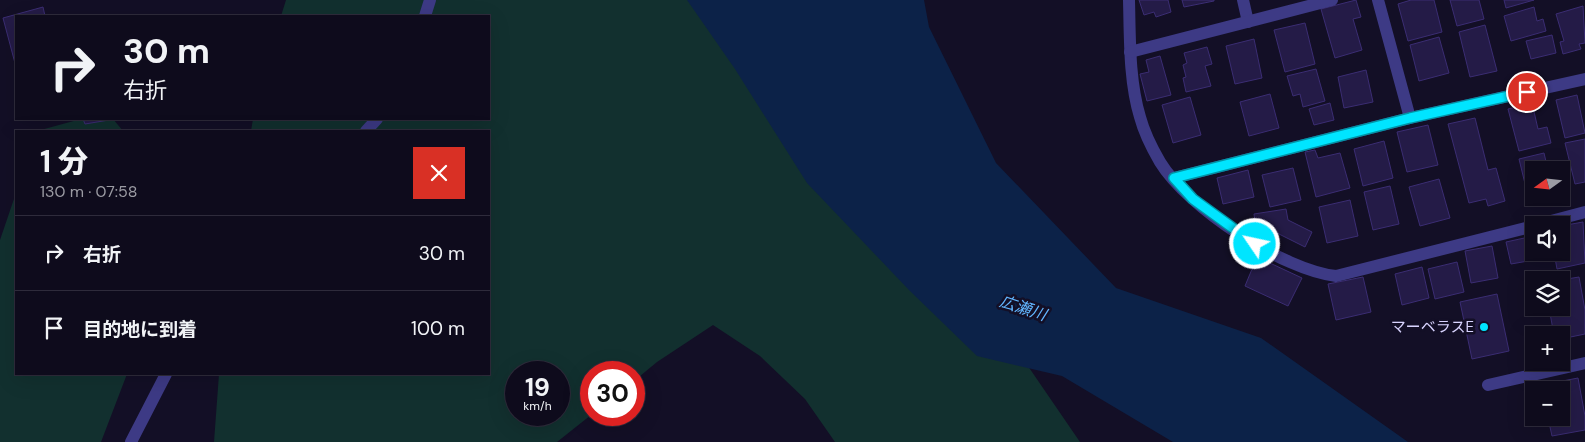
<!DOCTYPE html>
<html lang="ja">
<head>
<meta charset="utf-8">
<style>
	body { margin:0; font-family:"DM Sans","Noto Sans JP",sans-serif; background:#1c1929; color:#f1f3f6; height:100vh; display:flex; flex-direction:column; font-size:19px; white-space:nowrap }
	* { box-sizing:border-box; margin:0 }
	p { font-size:16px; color:#9b9ba3 }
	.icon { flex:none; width:28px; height:28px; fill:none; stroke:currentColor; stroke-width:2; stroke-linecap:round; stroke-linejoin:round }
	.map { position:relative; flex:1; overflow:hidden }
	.panel { position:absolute; left:15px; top:130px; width:475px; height:245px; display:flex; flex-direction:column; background:#0e0b1c; border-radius:0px; box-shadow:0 5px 20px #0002,0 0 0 1px #2e2b3b }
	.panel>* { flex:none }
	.hud { position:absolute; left:15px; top:15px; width:475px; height:105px; border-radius:0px; box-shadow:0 5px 20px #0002,0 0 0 1px #2e2b3b; background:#0e0b1c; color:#f1f3f6; overflow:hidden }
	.needle { width:32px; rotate:255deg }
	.buttons { position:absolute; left:1525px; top:161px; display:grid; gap:10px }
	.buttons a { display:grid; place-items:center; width:45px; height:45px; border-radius:0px; background:#0e0b1c; box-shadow:0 5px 20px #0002,0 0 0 1px #2e2b3b; font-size:25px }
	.speed { position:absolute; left:505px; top:361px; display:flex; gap:10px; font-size:25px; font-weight:700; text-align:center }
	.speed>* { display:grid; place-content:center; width:65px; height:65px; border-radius:50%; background:#0e0b1c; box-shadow:0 5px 20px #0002,0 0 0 1px #2e2b3b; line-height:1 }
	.speed small { font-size:12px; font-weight:400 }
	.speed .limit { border:8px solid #d22; background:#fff; color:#111 }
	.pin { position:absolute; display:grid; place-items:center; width:42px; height:42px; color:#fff; margin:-21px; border:2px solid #fff; border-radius:50%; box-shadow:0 1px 5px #0007 }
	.me { position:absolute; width:55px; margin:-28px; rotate:304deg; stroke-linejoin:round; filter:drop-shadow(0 0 4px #0008) }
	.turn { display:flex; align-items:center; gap:18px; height:105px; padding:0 25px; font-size:22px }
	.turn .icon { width:65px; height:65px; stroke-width:2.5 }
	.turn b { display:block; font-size:35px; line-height:42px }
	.round { display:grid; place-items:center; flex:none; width:52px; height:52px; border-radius:0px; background:#1c1929 }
	.summary { display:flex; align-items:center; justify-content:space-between; height:85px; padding:0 25px }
	h1 { font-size:30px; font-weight:800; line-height:38px }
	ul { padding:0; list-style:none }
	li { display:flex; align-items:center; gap:15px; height:75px; padding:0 25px; border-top:1px solid #2e2b3b }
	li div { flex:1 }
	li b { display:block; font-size:19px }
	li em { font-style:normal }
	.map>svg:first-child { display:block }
</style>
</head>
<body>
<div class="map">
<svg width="1585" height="442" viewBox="0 0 1585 442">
	<rect width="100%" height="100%" fill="#130f26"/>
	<!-- green -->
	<g fill="#12302f" fill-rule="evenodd">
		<path d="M286,0h613l120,353 61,89h-245l-30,-43 -45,-43 -47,-31 -56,37 -23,19v-9h-43v43l-34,27h-343l5,-68h270v-243h-238l2,-12h236v-103h-208zM516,372h43v43h-43z"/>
		<path d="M81,119h32l10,12h-86z"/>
		<path d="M16,193v181h111l-26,68h-101v-202z"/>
	</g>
	<!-- water -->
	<path fill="#0c2248" d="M687,0h237l5,27 67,136 120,125 145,50 147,104h-235l-111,-66 -85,-20 -68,-66 -102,-107 -72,-114z"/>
	<!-- building -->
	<g fill="#241b47" stroke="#3b2d73">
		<path d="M1139,0h29l3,12 -15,5 -2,-5 -10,3z"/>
		<path d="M1182,0h32v1l-30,6z"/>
		<path d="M1356,0l5,17 -8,2 9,31 -27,8 -14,-49z"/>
		<path d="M1411,0h23l8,32 -34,9 -10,-37z"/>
		<path d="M1450,0h29l5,19 -27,7z"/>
		<path d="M1504,0h30l-28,8z"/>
		<path d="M1583,6l2,37 -6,1 2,5 -18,5 -3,-12 4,-1 -8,-27z"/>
		<path d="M43,7l2,9h-29v51l-13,-49z"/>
		<path d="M1534,7l3,14 6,-2 3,12 -35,10 -7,-25z"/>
		<path d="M1305,23l10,41 -30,8 -11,-42z"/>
		<path d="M1485,25l12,46 -27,6 -11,-45z"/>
		<path d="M1552,35l4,18 -25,6 -5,-18z"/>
		<path d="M1439,37l10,36 -30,8 -9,-36z"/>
		<path d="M1254,39l8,39 -27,6 -9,-38z"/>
		<path d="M1207,47l5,17 -7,2 6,20 -25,6 -3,-14 3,-1 -3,-12 4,-2 -3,-10z"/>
		<path d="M1160,56l11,39 -24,6 -7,-27 9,-2 -3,-12z"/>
		<path d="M1316,69l9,32 -22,6 -3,-13 -7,2 -6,-20z"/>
		<path d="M1366,70l7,32 -29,6 -6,-31z"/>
		<path d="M1270,94l9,34 -30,8 -9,-34z"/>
		<path d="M1577,95l8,38 -20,5 -9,-38z"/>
		<path d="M1190,97l11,38 -28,8 -11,-38z"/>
		<path d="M1330,103l4,17 -20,5 -5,-16z"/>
		<path d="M1532,103l6,26 9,-2 4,16 -32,8 -11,-42z"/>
		<path d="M1475,118l13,52 8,-2 9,33 -17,5 -2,-7 -17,4 -21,-79z"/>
		<path d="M83,119h32l-30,5z"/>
		<path d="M1428,125l10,40 -31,7 -10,-40z"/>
		<path d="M1585,139v43l-10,2 -10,-41z"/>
		<path d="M1384,141l9,37 -30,8 -9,-37z"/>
		<path d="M1315,150l3,8 22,-5 10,35 -34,9 -11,-45z"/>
		<path d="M1544,153l4,17h-14v21l-7,1 -8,-33z"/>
		<path d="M1293,168l8,32 -31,7 -8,-32z"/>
		<path d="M1248,170l6,27 -31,7 -6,-26z"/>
		<path d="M1439,179l11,39 -30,8 -11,-39z"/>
		<path d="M1390,186l9,38 -26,6 -9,-38z"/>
		<path d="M1350,200l8,36 -31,7 -8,-36z"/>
		<path d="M1286,209l2,11 24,12 -7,15 -50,-25 -1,-8z"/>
		<path d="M1583,222l2,41 -28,6 -3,-17h7v-26z"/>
		<path d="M1529,237l5,23 -23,4 -5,-22z"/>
		<path d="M1492,246l6,32 -27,5 -6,-32z"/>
		<path d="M1257,257l45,21 -14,28 -43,-20z"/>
		<path d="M1457,262l7,30 -29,7 -7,-30z"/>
		<path d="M1422,267l7,31 -27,7 -7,-31z"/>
		<path d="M1363,277l8,35 -35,8 -8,-36z"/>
		<path d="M1579,277l6,33v24l-24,5v-4h-7l-5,-27h12v-28z"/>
		<path d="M1497,294l12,57 -37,8 -12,-57z"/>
		<path d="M1578,378l7,38v14l-33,6 -4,-18h13v-28h-18l-1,-5z"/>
	</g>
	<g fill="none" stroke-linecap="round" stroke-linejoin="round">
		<!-- street -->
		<g stroke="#3d3a85" stroke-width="12">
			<path d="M1129,0c1,38 0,81 11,117 4,15 13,33 20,45 28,46 123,108 176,114l198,-50"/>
			<path d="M1243,0l5,22"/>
			<path d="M1378,0l32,118"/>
			<path d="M425,16l5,-16"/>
			<path d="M1130,52l202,-52"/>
			<path d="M366,131l11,-12"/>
			<path d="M1174,178l236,-60 175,-39"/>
			<path d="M1536,225l49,-13"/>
			<path d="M1488,385l97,-22"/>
			<path d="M131,442l35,-68"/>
		</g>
	</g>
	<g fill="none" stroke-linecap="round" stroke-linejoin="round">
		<!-- route casing -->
		<g stroke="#0095a6" stroke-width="12">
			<path id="route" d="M1255,244l-62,-45 -19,-21 236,-60 117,-26"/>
		</g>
		<!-- route -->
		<use href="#route" stroke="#00e5ff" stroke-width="9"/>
	</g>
	<!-- markers -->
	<circle fill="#00e5ff" stroke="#130f26" stroke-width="2" cx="1484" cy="327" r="5"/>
	<g text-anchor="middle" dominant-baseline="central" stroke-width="5" stroke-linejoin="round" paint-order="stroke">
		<!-- poi labels -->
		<g font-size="15" fill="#d9d4ff" stroke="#130f26" text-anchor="end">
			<text x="1474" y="327">マーベラスE</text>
		</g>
		<!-- water labels -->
		<g font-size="16" font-style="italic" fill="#62b6ff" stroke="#130f26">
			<text transform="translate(1023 308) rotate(18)">広瀬川</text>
		</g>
	</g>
</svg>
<div class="buttons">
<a><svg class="needle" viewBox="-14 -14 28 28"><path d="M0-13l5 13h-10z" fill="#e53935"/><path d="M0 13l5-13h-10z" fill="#9b9ba3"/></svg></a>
<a><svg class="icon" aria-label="sound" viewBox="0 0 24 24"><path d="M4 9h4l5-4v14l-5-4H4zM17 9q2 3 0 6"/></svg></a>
<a><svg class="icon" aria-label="layers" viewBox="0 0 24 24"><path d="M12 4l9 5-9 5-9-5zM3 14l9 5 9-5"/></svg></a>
<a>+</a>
<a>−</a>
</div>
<div class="speed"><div>19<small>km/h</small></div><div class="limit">30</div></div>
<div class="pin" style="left:1527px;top:92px;background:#d93025"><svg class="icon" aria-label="arrive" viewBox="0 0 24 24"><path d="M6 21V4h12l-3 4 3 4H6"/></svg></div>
<svg class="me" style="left:1255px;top:244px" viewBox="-20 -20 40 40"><circle r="17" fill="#00e5ff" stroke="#fff" stroke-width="3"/><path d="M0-11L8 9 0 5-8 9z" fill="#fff"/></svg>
<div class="hud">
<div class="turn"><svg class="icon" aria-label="right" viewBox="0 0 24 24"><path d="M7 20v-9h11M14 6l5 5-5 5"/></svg><div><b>30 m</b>右折</div></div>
</div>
<section class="panel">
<div class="summary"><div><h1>1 分</h1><p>130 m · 07:58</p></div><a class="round" style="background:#d93025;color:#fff"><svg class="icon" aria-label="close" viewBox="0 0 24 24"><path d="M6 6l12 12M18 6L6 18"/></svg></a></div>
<ul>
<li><svg class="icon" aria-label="right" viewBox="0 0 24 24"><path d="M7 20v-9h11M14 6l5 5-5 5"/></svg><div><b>右折</b></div><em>30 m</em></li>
<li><svg class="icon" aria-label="arrive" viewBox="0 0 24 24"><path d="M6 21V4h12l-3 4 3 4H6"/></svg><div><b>目的地に到着</b></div><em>100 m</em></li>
</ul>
</section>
</div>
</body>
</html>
